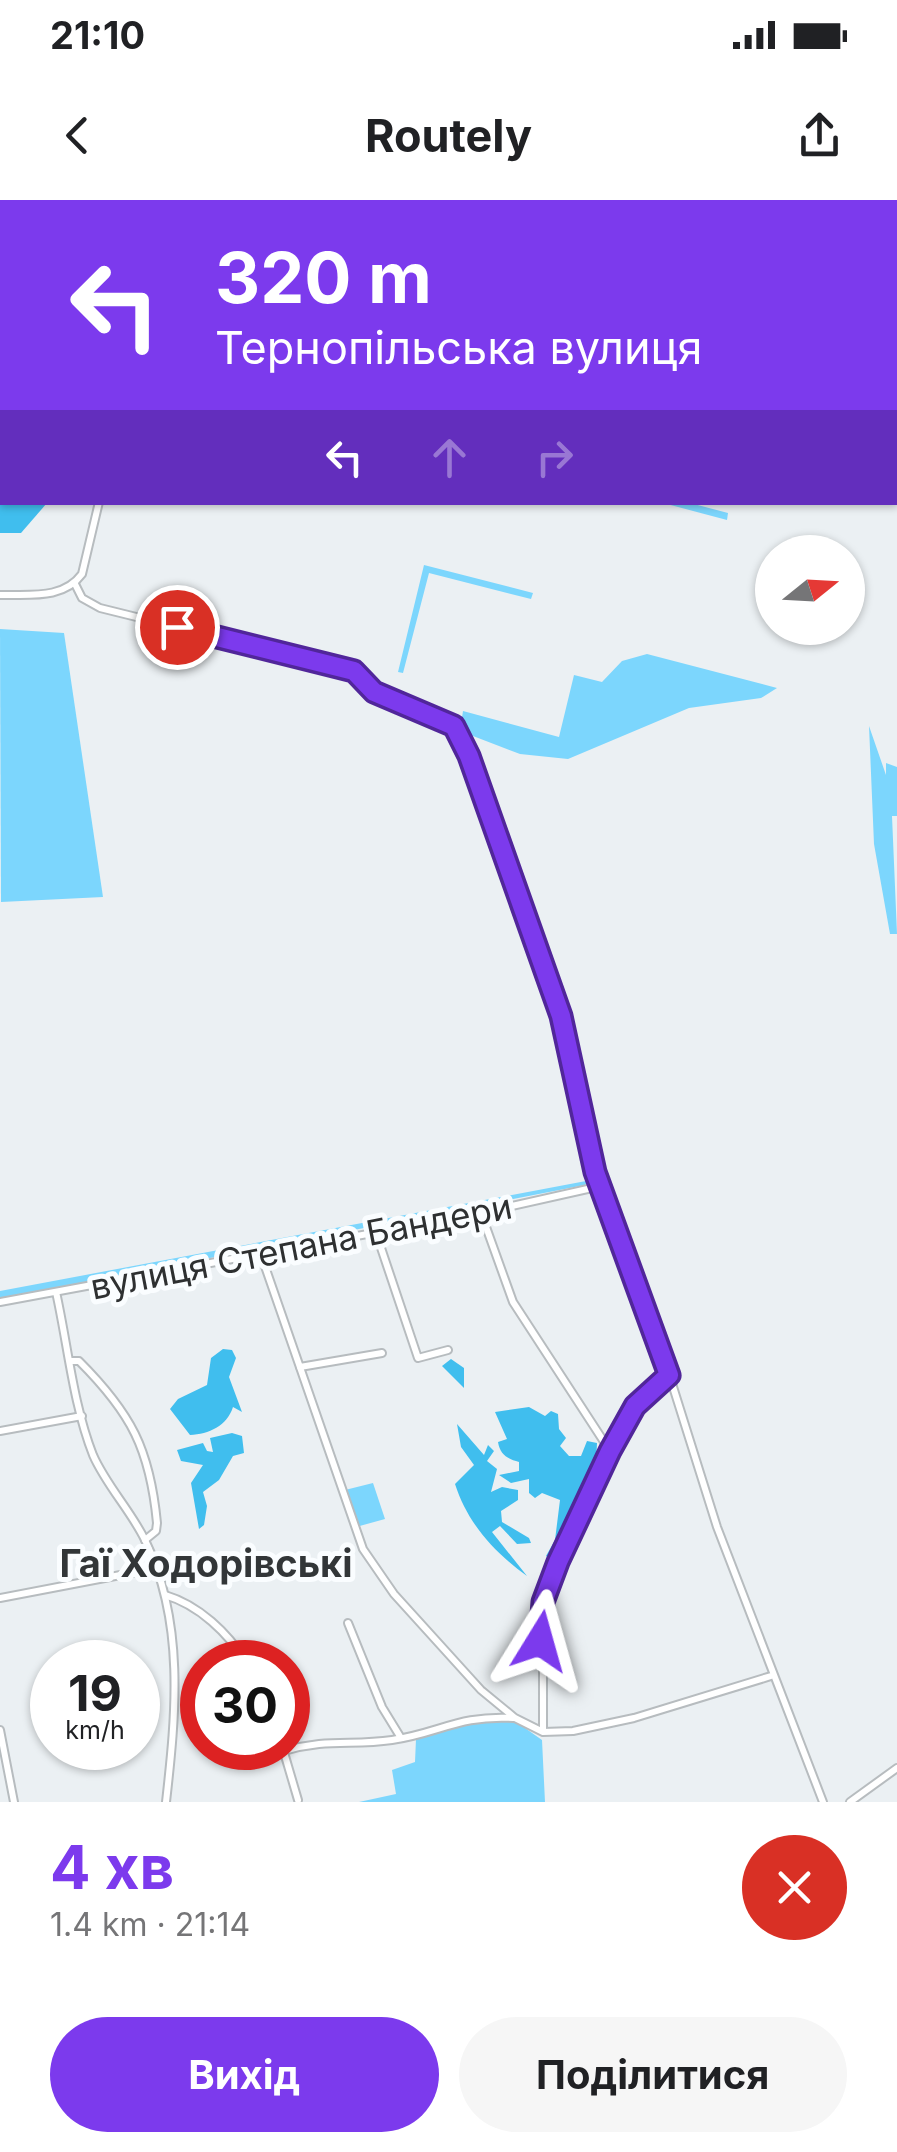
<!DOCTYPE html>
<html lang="uk">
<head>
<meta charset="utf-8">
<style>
	body { margin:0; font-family:Inter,sans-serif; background:#f6f6f6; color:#202124; height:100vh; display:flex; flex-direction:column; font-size:38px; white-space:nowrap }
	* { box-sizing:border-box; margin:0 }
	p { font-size:32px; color:#757577 }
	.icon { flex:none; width:55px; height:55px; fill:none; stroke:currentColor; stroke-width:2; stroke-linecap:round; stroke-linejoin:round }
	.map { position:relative; height:1602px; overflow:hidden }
	.drawer { display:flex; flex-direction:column; background:#fff; flex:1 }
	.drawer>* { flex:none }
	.top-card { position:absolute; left:0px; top:0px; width:898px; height:305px; box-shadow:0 2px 8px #0004; background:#7c3aed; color:#fff; overflow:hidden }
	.needle { width:65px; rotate:72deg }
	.buttons { position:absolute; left:755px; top:335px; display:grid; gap:20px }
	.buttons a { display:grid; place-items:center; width:110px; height:110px; border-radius:50%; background:#fff; box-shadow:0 2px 8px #0004; font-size:50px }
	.speed { position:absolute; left:30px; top:1440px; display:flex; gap:20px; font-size:50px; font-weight:700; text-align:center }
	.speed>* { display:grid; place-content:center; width:130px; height:130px; border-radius:50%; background:#fff; box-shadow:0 2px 8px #0004; line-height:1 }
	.speed small { font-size:25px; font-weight:400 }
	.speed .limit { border:15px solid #d22; background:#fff; color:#111 }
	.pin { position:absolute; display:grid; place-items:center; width:85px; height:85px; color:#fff; margin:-42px; border:5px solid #fff; border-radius:50%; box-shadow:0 2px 10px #0007 }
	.me { position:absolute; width:110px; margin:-55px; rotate:8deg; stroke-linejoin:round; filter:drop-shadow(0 0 8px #0008) }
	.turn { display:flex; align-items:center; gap:35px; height:210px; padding:0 50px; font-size:45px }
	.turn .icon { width:130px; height:130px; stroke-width:2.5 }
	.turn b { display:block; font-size:70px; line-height:85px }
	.lanes { display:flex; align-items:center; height:95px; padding:0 50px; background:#0003; justify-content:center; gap:50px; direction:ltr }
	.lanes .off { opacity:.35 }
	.round { display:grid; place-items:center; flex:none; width:105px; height:105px; border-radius:52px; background:#f6f6f6 }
	.summary { display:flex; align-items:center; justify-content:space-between; height:170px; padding:0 50px }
	h1 { font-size:60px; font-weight:700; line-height:75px; color:#7c3aed }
	.action { display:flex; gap:20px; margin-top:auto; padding:20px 50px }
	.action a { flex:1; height:115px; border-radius:60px; background:#7c3aed; color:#fff; font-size:40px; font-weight:700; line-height:115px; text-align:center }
	.action a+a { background:#f6f6f6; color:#202124 }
	.status { display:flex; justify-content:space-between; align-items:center; height:70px; padding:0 50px; background:#fff; direction:ltr }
	.status svg { height:28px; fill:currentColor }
	header { display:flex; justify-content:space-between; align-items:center; height:130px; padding:0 50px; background:#fff; font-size:45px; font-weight:700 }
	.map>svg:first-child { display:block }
</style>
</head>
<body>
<div class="status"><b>21:10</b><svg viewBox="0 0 49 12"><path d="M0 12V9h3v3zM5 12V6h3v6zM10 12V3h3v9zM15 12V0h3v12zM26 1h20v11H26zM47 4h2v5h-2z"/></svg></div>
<header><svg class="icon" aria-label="back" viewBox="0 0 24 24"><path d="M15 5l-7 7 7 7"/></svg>Routely<svg class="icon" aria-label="share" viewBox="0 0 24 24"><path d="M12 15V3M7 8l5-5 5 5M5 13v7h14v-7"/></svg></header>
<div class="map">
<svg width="897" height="1602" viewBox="0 0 897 1602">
	<rect width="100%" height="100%" fill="#ebf0f3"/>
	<!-- green -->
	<g fill="#7cd6fd">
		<path d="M663,303h27l38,10 -1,7z"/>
		<path d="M424,365l109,28 -2,6 -102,-26 -26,100 -5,-1z"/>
		<path d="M0,429l64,4 39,264 -102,5z"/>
		<path d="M647,454l130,34 -16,10 -72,10 -121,51 -48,-5 -60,-23 3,-20 96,26 15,-62 28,7 20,-21z"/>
		<path d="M869,526l17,49v-12l11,4v49h-5l5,118h-7l-16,-90z"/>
		<path d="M581,930l12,46 -8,9 -585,114v-8l586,-110z"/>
		<path d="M373,1283l12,36 -29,8 -11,-37z"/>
		<path d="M515,1521l27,19 3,62h-186l37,-8 -4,-24 23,-8 1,-23 45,-16z"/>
	</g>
	<!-- forest -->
	<g fill="#40beee">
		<path d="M47,303l-26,30h-21v-29z"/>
		<path d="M223,1149l9,1 4,8 -7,19 13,35 -9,-5c-6,19 -24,27 -43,28l-20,-26 8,-10 29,-14 4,-27z"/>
		<path d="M451,1159l13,9v20l-22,-22z"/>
		<path d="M529,1207l16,9 6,-5 7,3 1,15 7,9 -6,8 9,10h12l6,-15 10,2 -1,22 -42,97 -8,-6 9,-16 5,-40 -18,-7 -7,5 -6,-5v-14l-18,4 -12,-8 20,-4v-9c-11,-3 -19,-7 -21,-20l9,-3 -12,-27z"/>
		<path d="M457,1224l27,31 4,-10 6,6 -7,10 10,8 -6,23 11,-5 16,3v10l-17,11 1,11 27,16 2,5 -14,1 -17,-18 -8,6 35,44c-33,-24 -59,-52 -72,-92l19,-19 -13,-18z"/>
		<path d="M232,1233l10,3 2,17 -11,3 -14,24 -16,12 4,14 -3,19 -5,4 -8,-46 12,-18 -22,-4 -4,-11 26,-7 4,8 6,1 -3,-14z"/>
	</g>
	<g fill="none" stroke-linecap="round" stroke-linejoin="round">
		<!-- pedestrian casing -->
		<g stroke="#b7bcbf" stroke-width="9">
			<path id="pedestrian" d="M0,111l2,-2"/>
		</g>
		<!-- minor casing -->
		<g stroke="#b7bcbf" stroke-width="10">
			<g id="minor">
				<path d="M177,2v-2"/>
				<path d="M388,2l1,-2"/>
				<path d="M895,217l2,3"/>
				<path d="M75,384l7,14 18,10 254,63 20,21 80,34 15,30 92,260 34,156 58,151 64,204 106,275"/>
				<path d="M0,395c29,-1 63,5 82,-21l17,-72"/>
				<path d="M481,1013l32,89 97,149"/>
				<path d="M375,1030l43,128 30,-8"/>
				<path d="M260,1052l103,297 31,45 87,96 34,28 28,14 30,-1 61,-13 137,-42"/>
				<path d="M56,1092c12,54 17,112 37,163 13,30 38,56 52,85 40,82 31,174 21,262"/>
				<path d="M0,1102l481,-89 120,-27"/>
				<path d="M70,1161h9c52,52 71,88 78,162l-1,8 -11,9"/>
				<path d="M300,1167l82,-14"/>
				<path d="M0,1231l82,-15"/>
				<path d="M165,1395c34,10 63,38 81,67"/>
				<path d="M0,1398l157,-30"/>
				<path d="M348,1423l34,84 19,31"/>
				<path d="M0,1530l14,72"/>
				<path d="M543,1531v-129l86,-188 40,-39"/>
				<path d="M283,1549l15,51"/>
				<path d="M284,1551c44,-13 67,-5 108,-11 48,-7 66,-25 121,-22"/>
				<path d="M850,1602l47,-34"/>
			</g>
		</g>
		<!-- trunk casing -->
		<g stroke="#859eb7" stroke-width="14">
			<g id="trunk">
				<path d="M251,0l9,2"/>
				<path d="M895,165h2"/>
			</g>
		</g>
		<!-- pedestrian -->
		<use href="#pedestrian" stroke="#fff" stroke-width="5"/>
		<!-- minor -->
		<use href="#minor" stroke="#fff" stroke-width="6"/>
		<!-- trunk -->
		<use href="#trunk" stroke="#c3e2ff" stroke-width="10"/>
	</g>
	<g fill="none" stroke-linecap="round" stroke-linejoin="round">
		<!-- route casing -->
		<g stroke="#51269a" stroke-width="25">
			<path id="route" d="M177,427l177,44 20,21 80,34 15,30 92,260 34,156 74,203 -34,31 -25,45 -52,111 -15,40 -3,39"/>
		</g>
		<!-- route -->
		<use href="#route" stroke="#7c3aed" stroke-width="18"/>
	</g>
	<g text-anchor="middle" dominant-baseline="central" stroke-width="10" stroke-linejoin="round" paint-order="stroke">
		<!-- street labels -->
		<g font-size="35" fill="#2e3031" stroke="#fafdff">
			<text transform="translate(301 1046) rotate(-11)">вулиця Степана Бандери</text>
		</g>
		<!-- neighbourhood labels -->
		<g font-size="38" font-weight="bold" fill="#323638" stroke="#fafdff">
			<text x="206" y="1363">Гаї Ходорівські</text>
		</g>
	</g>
</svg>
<div class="buttons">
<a><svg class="needle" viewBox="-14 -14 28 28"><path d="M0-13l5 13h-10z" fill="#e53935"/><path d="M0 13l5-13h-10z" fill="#757577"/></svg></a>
</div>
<div class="speed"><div>19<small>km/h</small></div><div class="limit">30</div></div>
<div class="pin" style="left:177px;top:427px;background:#d93025"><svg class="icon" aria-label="arrive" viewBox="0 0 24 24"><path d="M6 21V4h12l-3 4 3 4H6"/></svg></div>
<svg class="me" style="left:540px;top:1441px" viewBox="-20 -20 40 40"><path d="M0-17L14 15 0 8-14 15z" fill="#7c3aed" stroke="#fff" stroke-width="4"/></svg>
<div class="top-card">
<div class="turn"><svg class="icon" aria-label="left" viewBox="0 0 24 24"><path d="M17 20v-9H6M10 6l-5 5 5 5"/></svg><div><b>320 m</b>Тернопільська вулиця</div></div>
<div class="lanes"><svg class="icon" aria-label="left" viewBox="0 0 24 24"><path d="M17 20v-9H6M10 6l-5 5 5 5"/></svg><svg class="icon off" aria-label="ahead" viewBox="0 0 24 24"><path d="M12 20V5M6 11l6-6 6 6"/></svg><svg class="icon off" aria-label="right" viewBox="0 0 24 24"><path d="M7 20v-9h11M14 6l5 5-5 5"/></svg></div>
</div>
</div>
<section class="drawer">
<div class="summary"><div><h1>4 хв</h1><p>1.4 km · 21:14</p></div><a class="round" style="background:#d93025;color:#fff"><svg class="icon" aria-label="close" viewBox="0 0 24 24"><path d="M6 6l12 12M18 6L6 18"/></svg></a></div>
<div class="action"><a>Вихід</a><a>Поділитися</a></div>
</section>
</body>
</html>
